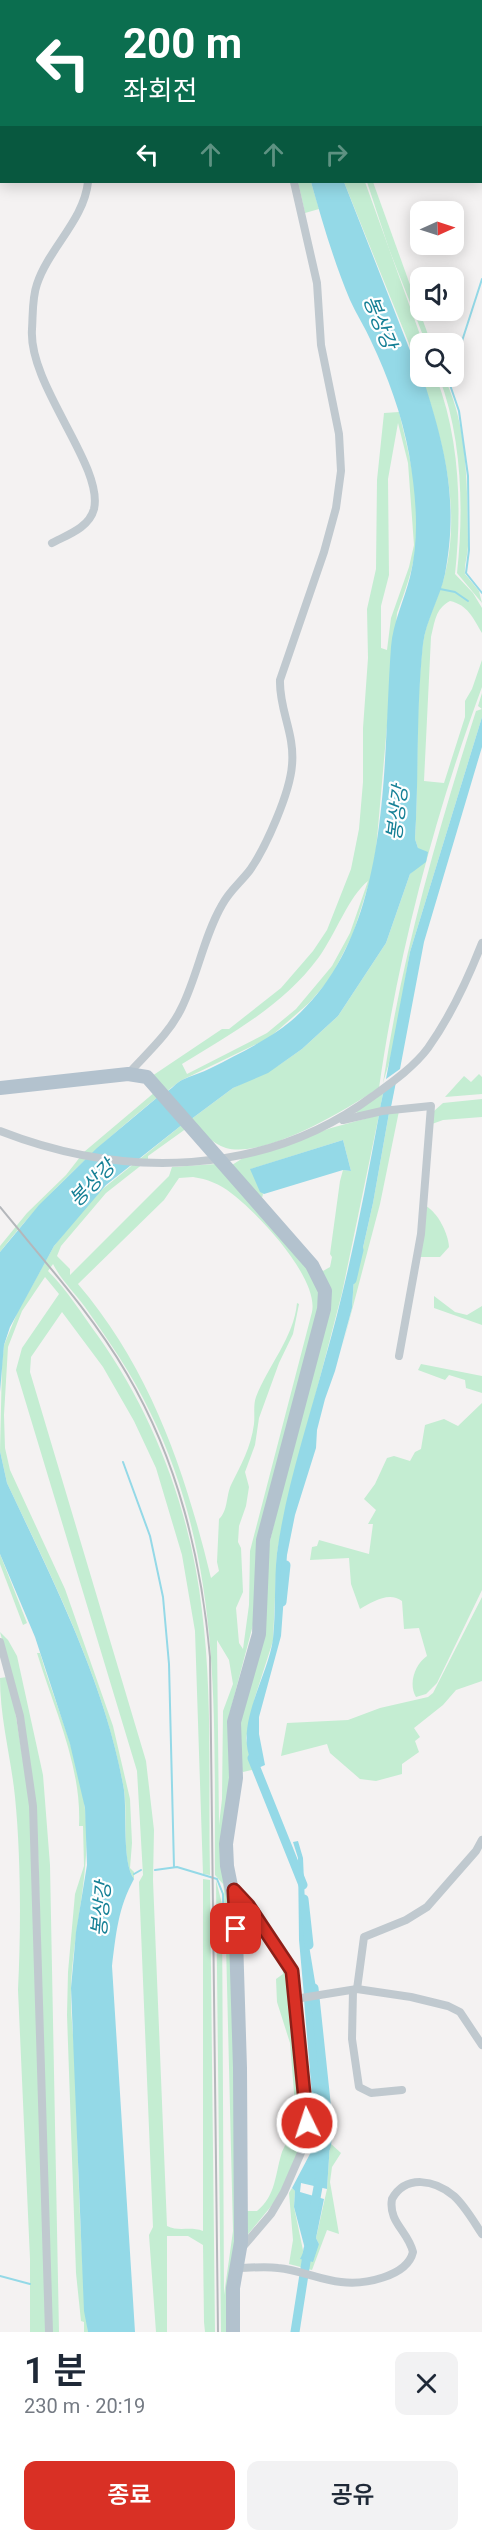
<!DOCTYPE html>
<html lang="ko">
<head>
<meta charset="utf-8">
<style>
	body { margin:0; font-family:Roboto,"Noto Sans KR",sans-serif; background:#f2f2f3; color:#1f2937; height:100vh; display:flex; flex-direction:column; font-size:22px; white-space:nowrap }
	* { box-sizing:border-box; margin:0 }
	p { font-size:20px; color:#747a83 }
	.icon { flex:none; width:33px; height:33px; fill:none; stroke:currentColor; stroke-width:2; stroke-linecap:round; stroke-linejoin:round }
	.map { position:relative; height:2332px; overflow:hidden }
	.drawer { display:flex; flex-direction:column; background:#fff; flex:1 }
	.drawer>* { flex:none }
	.top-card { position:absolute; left:0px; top:0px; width:483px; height:183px; box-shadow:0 3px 15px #0003; background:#0b6e4f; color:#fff; overflow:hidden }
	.needle { width:39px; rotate:87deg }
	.tools { position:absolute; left:410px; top:201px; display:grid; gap:12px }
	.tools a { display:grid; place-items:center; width:54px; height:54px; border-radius:12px; background:#fff; box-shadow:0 3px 15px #0003; font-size:30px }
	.pin { position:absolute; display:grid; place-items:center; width:51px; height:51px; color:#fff; margin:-26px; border-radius:12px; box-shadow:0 3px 9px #0006 }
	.me { position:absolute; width:66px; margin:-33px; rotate:356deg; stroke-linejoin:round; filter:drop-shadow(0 0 4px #0008) }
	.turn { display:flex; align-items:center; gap:21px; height:126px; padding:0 24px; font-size:27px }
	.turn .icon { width:78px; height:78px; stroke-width:2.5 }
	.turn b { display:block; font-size:42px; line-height:51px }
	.lanes { display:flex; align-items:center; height:57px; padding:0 24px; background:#0003; justify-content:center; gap:30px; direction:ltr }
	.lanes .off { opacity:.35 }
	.round { display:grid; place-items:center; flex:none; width:63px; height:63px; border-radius:12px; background:#f2f2f3 }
	.head { display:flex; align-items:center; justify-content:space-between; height:102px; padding:0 24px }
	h1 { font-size:36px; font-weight:600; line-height:45px }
	.button { display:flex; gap:12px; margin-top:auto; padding:12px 24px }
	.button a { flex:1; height:69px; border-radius:12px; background:#d93025; color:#fff; font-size:24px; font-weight:600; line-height:69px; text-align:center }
	.button a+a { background:#f2f2f3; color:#1f2937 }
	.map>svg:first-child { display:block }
</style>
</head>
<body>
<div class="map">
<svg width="482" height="2332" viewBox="0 0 482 2332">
	<rect width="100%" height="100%" fill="#f4f2f2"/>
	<!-- green -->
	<g fill="#c4edd2" fill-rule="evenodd">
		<path d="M298,182h13l8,27 -14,4z"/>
		<path d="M344,182h21l58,161 -3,1v27z"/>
		<path d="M367,182h6l58,161h-5l-37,-94z"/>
		<path d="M422,377h14c24,61 26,132 19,197l18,19 9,15v25c-9,-15 -14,-28 -32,-32 -15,8 -15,21 -19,36l-7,144 20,2 21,-66v-16l7,-12 10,-29v27c-47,127 -84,267 -103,401 -32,21 -114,71 -153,60 -14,-4 -26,-18 -36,-28l43,-32 46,-23 23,-16 36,-33 48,-73 24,-69 6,-6 2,-20 -3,-9c4,-65 0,-131 8,-196 3,-22 15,-44 21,-65 18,-70 -1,-135 -22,-201z"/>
		<path d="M439,377h5c25,51 23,113 24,169 0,9 -4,18 -3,28l14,17 3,12 -25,-30c7,-64 5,-136 -18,-196z"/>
		<path d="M399,412c10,42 23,91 17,134 -3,24 -11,45 -19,67l-21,237 -5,27 -18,57 -23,45 -21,24 -40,35 -89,43 -14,11 -14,-16 70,-47h7l52,-41 32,-37 14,-21 24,-61 8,-40 4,-47v-54l5,-70 -1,-49 9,-40 1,-89 7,-67zM398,423l10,40 6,82 -5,22 -18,51 -4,32 -6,-2v-42l8,-31 -1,-96zM368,881l-18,52 -18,33 -36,43 -29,24 -80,41 -5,-10c50,-31 101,-58 137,-107 16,-22 30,-61 49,-76z"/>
		<path d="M482,693v24l-72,235 -16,94 -11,37c19,-127 54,-250 93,-372l6,-2 -4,-3z"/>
		<path d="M479,1074l3,3v17l-37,3 19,-21 7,6z"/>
		<path d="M384,1089l-4,19 -22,6 -2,-2z"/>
		<path d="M155,1092l4,4c-58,47 -113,97 -159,156v-6l27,-33 39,-38 18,-23z"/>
		<path d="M482,1099v18l-39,3 -11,4 2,-13 9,-8z"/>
		<path d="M399,1111l-19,93 -38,144 10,-40 3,-46 7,-10 11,-49 16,-90z"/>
		<path d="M379,1115l-37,178 -58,223 -7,37 -4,88 -18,56 -9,41 4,21 6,10 -13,3 -4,-5 -1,-28 26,-173 65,-274 -97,-127 11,-7 88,-30zM343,1140l8,31 -8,-1 -3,11 -10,73 2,3 -2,10 -7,4 -61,-73 1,-4 -12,-25z"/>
		<path d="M183,1124l4,4 -39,28v4l-42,33 -45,53 -4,10 13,13v6l99,-99 3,-9 44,-3 96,107 7,19 -2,22 -61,244 -2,65 -25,95 8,500 -8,116h-8l-5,-452 6,24 2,391 9,-64 -7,-287 3,-2 -3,-2 -2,-49 -1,-7 -8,-9c-1,-160 8,-315 -65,-463 -18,-38 -41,-71 -65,-105 -10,-14 -24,-27 -32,-43l-5,7c19,19 34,43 50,65 57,80 93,177 104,275 11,87 6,176 8,264l-7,-1 -8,-243 -13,-76 -26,-87 -22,-47 -31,-54 -41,-55 -31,45 -1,15 116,389 8,69 -1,50 14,346c12,6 23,0 36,5v-352l7,1 5,452h-10l-1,-10 -1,-77 -15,-9h-21v96h-11l-7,-97 4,-8 -14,-345 4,-7 -6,-104 -121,-401 6,-22 37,-54 -14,-17 -23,34 -14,36 -4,68 1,33 5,22 55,119 48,137 17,73 2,44 -2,25 4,4v7c-13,-18 -6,-65 -10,-89 -19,-108 -71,-210 -117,-307l-7,-32 2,-87 2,-19 14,-34 36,-65 40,-50zM193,1177c14,2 27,7 38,16 27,20 88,85 81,119l-62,239 -1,54 -6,44 -4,-6 -3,-35 7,-16 -2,-44 -3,-6 1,-16 7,-20 3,-19 -4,-15 10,-27 4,-27 20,-55 14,-29 6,-30 -2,-1c-3,34 -29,63 -41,94 -3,8 -1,18 -2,27 -3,23 -13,41 -23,61 -5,11 -3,26 -12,34l-2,43 2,9 -8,7c-26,-107 -60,-208 -133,-294l86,-84 15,-22zM217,1640l12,20 4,24 -10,27 -1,88 -3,26z"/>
		<path d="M426,1206c12,7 22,27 23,41l-9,10h-20z"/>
		<path d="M434,1296l21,16 12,3 15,-9v19l-48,-17z"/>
		<path d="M421,1364l61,12v17l-16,-5 -1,-8 -16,-5 -4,5 -27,-10z"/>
		<path d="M482,1403v187l-45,93 -11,11 -10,3c-8,-13 -1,-33 11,-41l-8,-28 -15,1 -2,-28c-13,-10 -30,1 -42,8l-9,-25 -2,-26 -39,2 2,-13 5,-1 2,-6 50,14 4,-30h-5l8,-14 -12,-11 11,-15 12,-26 7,-2 16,5 5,-9 6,-3 4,-24 19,-6 14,7z"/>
		<path d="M0,1554l27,69 -4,2 -23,-61z"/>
		<path d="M482,1597v84l-26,9 -13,15 -29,23 6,9 -5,4 4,11 -17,12v10l-26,7 -16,-2 -30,-26 -3,-9 -46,12 6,-33 61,-3 32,-12 48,-11 5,-4z"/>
		<path d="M0,1632l8,8 9,16 26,119 7,90 9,467h-8l-13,-481 -14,-130z"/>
		<path d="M37,1653h3c15,52 39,102 45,156 7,61 -12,119 -14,180 -1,32 5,63 5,95 2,83 4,166 12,248h-4v-10l-3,-1 -5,-48 -9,-258 1,-43 7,-78 9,-28 -1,-40h-4c3,-59 -25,-117 -42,-173z"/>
		<path d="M7,1677l5,15 19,117 15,523h-16v-73l-12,-269c3,-60 3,-133 -3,-193 -4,-40 -15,-78 -15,-119z"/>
		<path d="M240,1902l5,7 -5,6 6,296h11c19,-15 18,-37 25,-59 5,-12 12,-21 14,-35l-6,-74 -13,-41 -1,-23 7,-5 -1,-15 8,16 15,160 -23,58 -37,45z"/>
		<path d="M330,2143l11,10 -9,14 -2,15 9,52 -12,-4 -15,40 -23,-6 4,-24 -4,-47 3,-5 3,3 -1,16 10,48 15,-11 -3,-6 11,-49z"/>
	</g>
	<!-- water -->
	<g fill="#94d9e7">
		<path d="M311,182h33l76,194 3,2c22,70 36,122 22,196 -5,24 -19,46 -22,70 -7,65 -4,130 -8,195l3,9 10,4 -2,10 -16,12 -24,69 -48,73 -36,33 -34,24 -35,15 -43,32 -24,-28c6,-3 10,-9 16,-12 10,-5 20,-7 29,-12 27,-14 57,-28 80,-47 102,-86 91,-252 100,-374 2,-25 13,-46 19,-70 10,-40 6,-82 -1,-123 -7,-39 -21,-77 -38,-113 -6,-14 -15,-27 -21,-41 -16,-38 -28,-79 -39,-118z"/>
		<path d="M482,717v30l-58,195 -24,127 -14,10 24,-127z"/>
		<path d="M396,1082l-5,25 -11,1 4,-19z"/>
		<path d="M159,1096l24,28 -77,61 -52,61 -44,81 -6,18 -4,47v-140l39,-47 58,-57z"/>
		<path d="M389,1113l-16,90 -11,49 -7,10 -3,46 -17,63 -10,28 -8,31 -1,18 -21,67 -8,40 -6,81 -22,81v17l6,31 -9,4c-27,-36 12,-91 17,-130 3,-28 1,-57 4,-86 9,-66 31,-130 48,-194 23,-80 39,-162 54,-244z"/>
		<path d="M343,1140l8,31 -8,-1 -79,24 -4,-2 -10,-23z"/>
		<path d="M0,1451l7,32c45,96 99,201 117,307 3,23 -2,73 10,89 -16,29 -18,55 -22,87l23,366h-47l-4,-21 -13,-323 5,-56 11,-67 -2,-57 -15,-64 -35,-107 -35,-83z"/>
		<path d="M298,1841l5,17 3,69 11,67 -13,2 -5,-56 -1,-82 -5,-16z"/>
		<path d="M314,1999l13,141 3,3 -3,46 -26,-6 -1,9 24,7 -8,39 3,6 -6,18 -13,-3 5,-10 -11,-42 1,-16 -3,-3 19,-36 4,-21 -11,-131z"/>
	</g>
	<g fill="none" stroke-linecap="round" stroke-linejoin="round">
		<!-- stream -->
		<g stroke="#94d9e7" stroke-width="2">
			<path d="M349,0l3,2"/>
			<path d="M312,2l12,-1"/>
			<path d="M453,369l29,-90"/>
			<path d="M450,376l-1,6 10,29 9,65 1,74 -3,23 16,20"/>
			<path d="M440,589l15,3 13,9"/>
			<path d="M123,1462l27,74 13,61 6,67 5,203"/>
			<path d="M155,1870l22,-3 40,12 6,15 1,47 4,1"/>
			<path d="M134,1874l7,-4"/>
			<path d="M0,2276l30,8"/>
		</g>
		<!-- canal -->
		<g stroke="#94d9e7" stroke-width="9">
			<path d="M352,1280l7,-30"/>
			<path d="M282,1602l4,-37"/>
			<path d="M252,1758l51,127"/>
			<path d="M304,1899l5,46"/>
			<path d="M314,1988l15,142 -3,17"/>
			<path d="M314,2209l6,-33"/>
			<path d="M295,2332l13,-83"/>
		</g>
		<!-- minor -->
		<g stroke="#c0c9cf" stroke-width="8">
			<path d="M5,0v2"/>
			<path d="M189,0l1,2"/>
			<path d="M258,0v2"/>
			<path d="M52,543c15,-8 37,-15 42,-34 10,-43 -66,-124 -62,-180 1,-15 0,-31 5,-45 12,-36 47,-64 51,-102"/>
			<path d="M128,1074c19,-21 42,-41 54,-67 16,-33 22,-71 40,-102 7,-14 19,-23 28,-35 16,-23 40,-77 42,-105 3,-32 -13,-55 -12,-85l44,-128 12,-44 5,-37 -2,-37 -18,-89 -4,-62 -23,-101"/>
			<path d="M343,1120l39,-9 49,-5 -10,128 -22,122"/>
			<path d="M0,1131c123,48 264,46 373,-35 18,-13 41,-29 55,-48 22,-31 40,-69 54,-105"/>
			<path d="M0,1642l20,74 13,90 16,526"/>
			<path d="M234,1890l14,15 44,66 15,140 -3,35 -20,46 -13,22 -30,35"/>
			<path d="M357,1989l7,-52 42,-17 21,-13 49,-56 6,-11"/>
			<path d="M353,1990l-1,49 7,48 12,6 31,-3"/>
			<path d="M295,1999l62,-10 54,8 37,9 12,6 22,33"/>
			<path d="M237,2268c13,0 28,-2 41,0 22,2 42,12 63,14 22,3 66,-5 72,-30 -5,-21 -25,-30 -21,-53 14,-25 43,-19 62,-3 11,10 20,26 28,38"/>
		</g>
		<!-- primary -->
		<path stroke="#b3c2ce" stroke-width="14" d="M0,1088l128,-14 19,3 165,188 13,26 -1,18 -61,231 -4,94 -25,88 2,56 -10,66 1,22 8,40 5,162 1,174 -8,46v44"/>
		<!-- rail -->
		<path stroke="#b4b7bb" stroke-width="2" d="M0,1207c44,54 92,107 127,167 51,87 74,183 83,283l8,675"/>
	</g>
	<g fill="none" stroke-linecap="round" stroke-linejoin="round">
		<!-- route casing -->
		<g stroke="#8d1f18" stroke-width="15">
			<path id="route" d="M236,1929l-2,-39 14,15 44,66 15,152"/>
		</g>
		<!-- route -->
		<use href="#route" stroke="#d93025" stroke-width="10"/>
	</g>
	<g text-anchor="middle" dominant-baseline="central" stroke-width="4.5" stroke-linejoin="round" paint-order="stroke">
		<!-- water labels -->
		<g font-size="20" font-style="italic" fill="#168096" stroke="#fff">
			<text transform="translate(380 322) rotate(68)">봉상강</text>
			<text transform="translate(397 813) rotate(-83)">봉상강</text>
			<text transform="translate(92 1183) rotate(-46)">봉상강</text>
			<text transform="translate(101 1909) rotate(-85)">봉상강</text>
		</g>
	</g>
</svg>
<div class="tools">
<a><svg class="needle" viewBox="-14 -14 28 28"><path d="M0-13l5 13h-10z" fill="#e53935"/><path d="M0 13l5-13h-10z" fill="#747a83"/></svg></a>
<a><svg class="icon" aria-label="sound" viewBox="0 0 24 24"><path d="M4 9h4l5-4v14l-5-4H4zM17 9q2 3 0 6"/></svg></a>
<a><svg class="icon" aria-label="search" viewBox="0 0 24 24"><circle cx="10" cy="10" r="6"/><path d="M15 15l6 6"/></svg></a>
</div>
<div class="pin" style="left:236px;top:1929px;background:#d93025"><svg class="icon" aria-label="arrive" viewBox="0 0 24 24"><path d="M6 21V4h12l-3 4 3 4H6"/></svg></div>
<svg class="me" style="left:307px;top:2123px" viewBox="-20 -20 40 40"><circle r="17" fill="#d93025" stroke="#fff" stroke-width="3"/><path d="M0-11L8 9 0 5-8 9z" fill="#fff"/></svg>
<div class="top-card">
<div class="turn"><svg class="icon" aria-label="left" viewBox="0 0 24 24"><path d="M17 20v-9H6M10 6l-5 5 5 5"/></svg><div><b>200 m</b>좌회전</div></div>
<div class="lanes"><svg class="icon" aria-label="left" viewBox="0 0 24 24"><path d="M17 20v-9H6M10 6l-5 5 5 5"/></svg><svg class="icon off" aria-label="ahead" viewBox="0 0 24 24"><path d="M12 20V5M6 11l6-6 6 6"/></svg><svg class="icon off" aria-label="ahead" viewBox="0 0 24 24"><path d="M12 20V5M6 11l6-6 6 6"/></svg><svg class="icon off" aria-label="right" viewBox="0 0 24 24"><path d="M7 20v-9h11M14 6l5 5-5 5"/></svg></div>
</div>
</div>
<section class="drawer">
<div class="head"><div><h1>1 분</h1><p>230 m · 20:19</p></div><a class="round"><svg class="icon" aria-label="close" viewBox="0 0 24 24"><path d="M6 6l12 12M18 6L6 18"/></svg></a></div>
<div class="button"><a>종료</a><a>공유</a></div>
</section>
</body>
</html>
